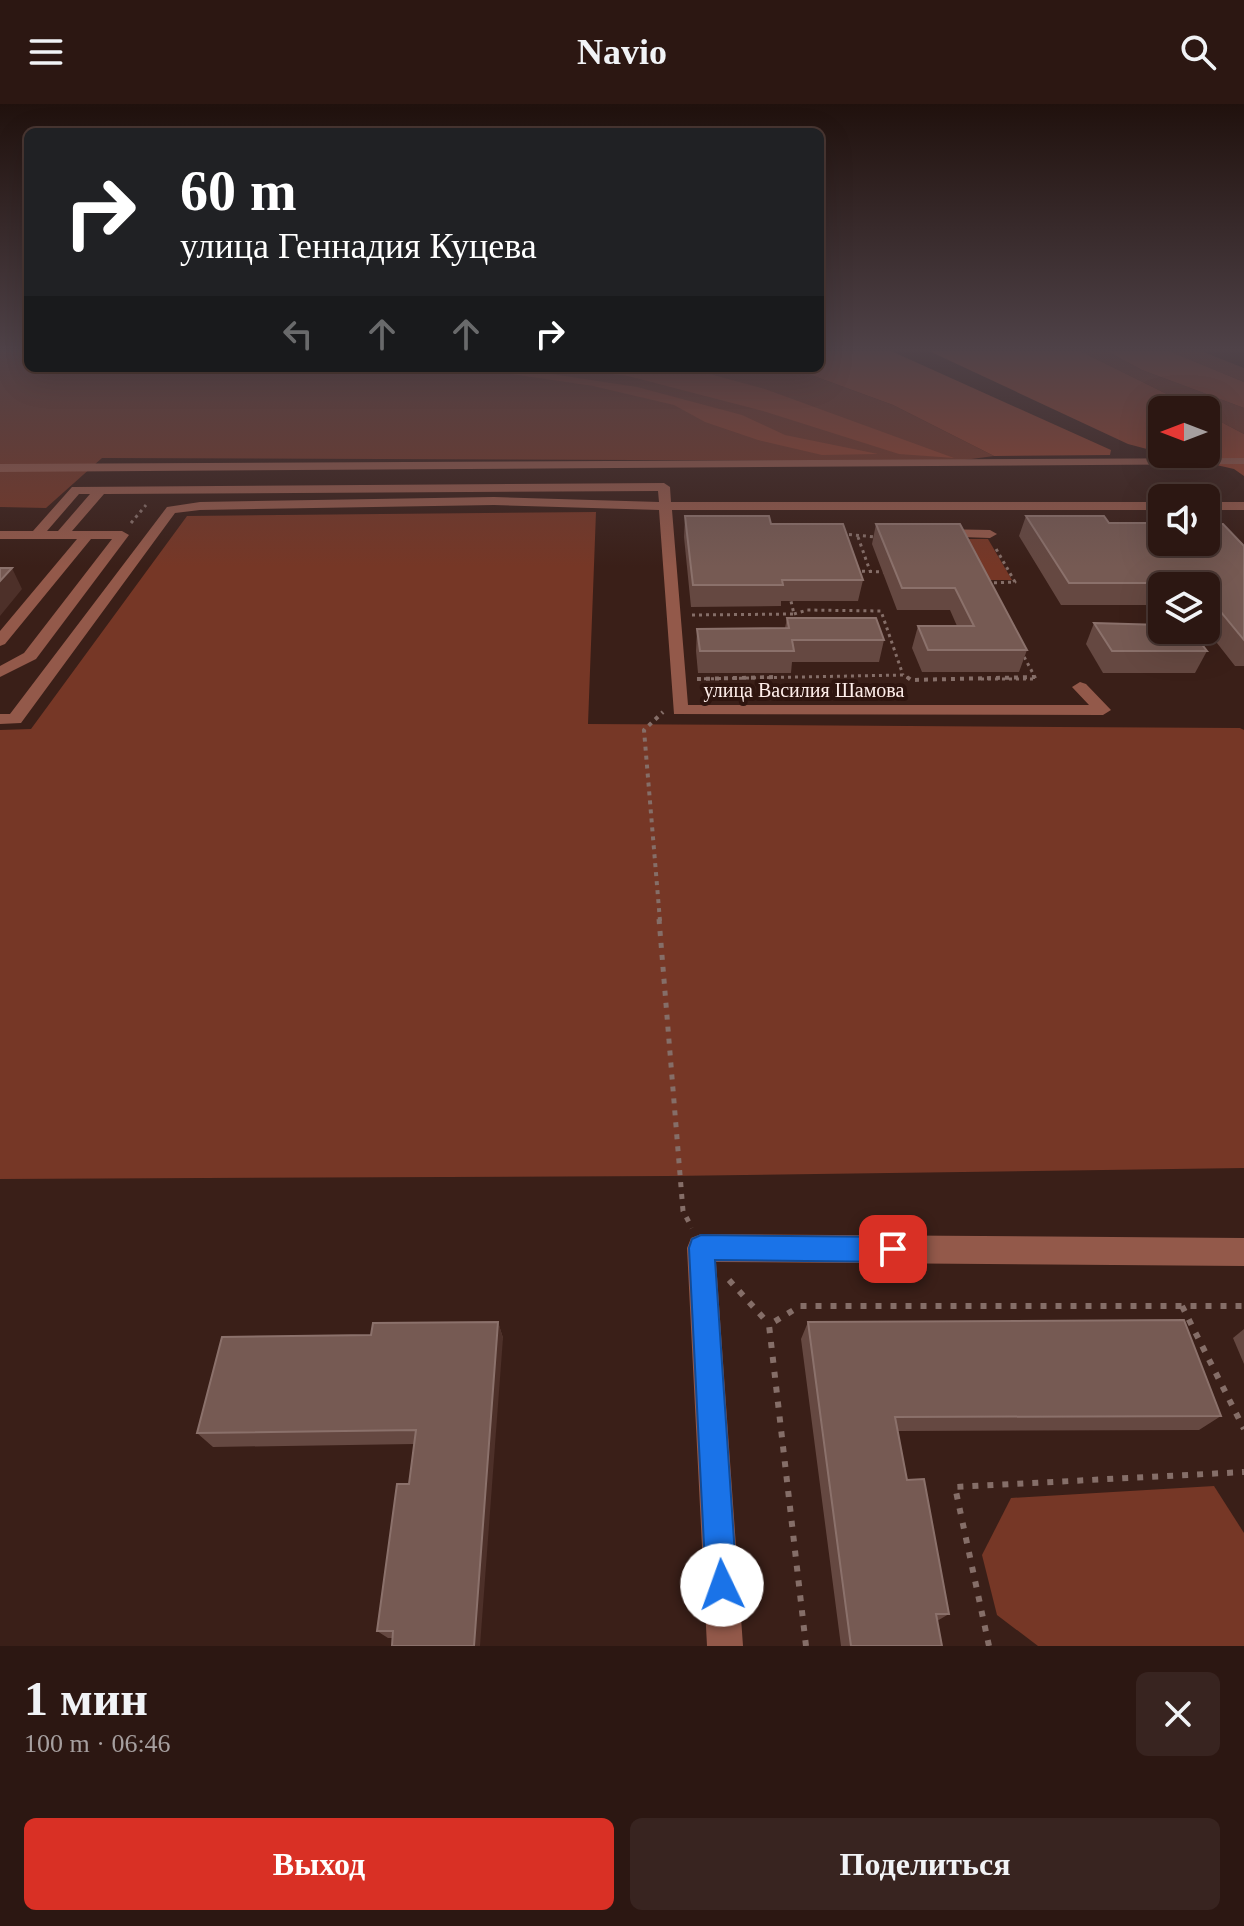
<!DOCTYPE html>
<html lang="ru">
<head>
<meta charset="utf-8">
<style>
	body { margin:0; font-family:Georgia,serif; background:#382420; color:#f1f3f6; height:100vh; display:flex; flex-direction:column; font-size:30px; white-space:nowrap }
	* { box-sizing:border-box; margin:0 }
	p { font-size:26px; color:#a69f9f }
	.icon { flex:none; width:44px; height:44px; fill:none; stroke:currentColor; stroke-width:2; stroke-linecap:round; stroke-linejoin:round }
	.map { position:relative; height:1542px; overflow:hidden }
	.side { display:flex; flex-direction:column; background:#2c1712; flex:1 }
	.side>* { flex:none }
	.top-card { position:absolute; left:24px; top:24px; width:800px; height:244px; border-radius:12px; box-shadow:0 8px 32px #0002,0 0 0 2px #483632; background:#202124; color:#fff; overflow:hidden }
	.needle { width:52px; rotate:270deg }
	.controls { position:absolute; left:1148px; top:292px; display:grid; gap:16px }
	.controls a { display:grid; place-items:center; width:72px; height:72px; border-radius:12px; background:#2c1712; box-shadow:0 8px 32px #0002,0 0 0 2px #483632; font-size:40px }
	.pin { position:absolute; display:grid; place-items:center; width:68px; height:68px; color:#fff; margin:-34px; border-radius:16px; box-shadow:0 4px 12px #0006 }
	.me { position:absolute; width:88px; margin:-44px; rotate:357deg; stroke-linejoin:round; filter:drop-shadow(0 0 6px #0008) }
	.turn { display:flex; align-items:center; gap:28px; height:168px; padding:0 24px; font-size:36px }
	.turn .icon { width:104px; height:104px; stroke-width:2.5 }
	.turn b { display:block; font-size:56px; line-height:68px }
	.lanes { display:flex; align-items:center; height:76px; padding:0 24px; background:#0003; justify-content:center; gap:40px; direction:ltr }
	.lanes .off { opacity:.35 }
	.round { display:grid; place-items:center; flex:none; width:84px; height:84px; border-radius:12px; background:#382420 }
	.headline { display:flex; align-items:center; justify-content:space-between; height:136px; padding:0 24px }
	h1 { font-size:48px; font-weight:700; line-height:60px }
	.cta { display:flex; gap:16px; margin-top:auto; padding:16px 24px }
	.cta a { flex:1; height:92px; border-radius:12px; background:#d93025; color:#fff; font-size:32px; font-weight:700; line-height:92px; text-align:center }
	.cta a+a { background:#382420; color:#f1f3f6 }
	header { display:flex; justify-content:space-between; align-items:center; height:104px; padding:0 24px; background:#2c1712; font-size:36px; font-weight:700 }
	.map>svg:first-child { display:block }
</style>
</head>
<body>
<header><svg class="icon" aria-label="menu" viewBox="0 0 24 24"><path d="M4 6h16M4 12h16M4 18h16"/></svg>Navio<svg class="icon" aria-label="search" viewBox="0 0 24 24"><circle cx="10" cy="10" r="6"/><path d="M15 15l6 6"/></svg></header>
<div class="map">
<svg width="1244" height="1542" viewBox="0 0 1244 1542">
	<rect width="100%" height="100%" fill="#3a1f18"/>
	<!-- green -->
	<g fill="#763726">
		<path d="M0,247h28v17h764l101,37 101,51 -30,4 -85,1 -777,-3 -56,50 -46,-1z"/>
		<path d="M1080,247h27l35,19 102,38v26l-38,-20v-4h-7z"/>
		<path d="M1169,247h32l43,17v14z"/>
		<path d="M596,408l-8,212 652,4 4,2v438l-575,8 -669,3v-449l31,-1 156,-213z"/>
		<path d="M966,435h22l24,41h-23z"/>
		<path d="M1214,1382l30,47v113h-206l-41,-31 -15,-60 29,-57z"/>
	</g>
	<!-- forest -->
	<g fill="#96422c">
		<path d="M820,247h71l220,99 -1,5 -116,1 -101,-51 -101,-37h28z"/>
		<path d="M929,247h151l119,59h-37v43l-34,-9z"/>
		<path d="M1107,247h62l75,31v26l-102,-38z"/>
		<path d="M471,264l68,4 98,15 105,28 43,20 93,19 -56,1 -64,-15 -53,-18 -31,-17 -81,-19z"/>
		<path d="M562,264h126l77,21 189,69 -55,-4 -136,-43 -135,-35z"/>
		<path d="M1206,310l38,20v42l-10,-7 -66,-15h38z"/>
	</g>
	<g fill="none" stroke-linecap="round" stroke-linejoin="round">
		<!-- path-far3 -->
		<g stroke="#856e68" stroke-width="3" stroke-dasharray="3 4" stroke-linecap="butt">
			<path d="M131,419l15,-18"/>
			<path d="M842,430l35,3"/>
			<path d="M858,433l12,34"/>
			<path d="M855,467l31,1"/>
			<path d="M987,479l28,-1 -20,-35"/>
			<path d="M794,510l13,-4 74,1 22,64"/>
			<path d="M692,511l102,-1 -4,-17"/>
			<path d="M697,575l206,-4 7,4"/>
			<path d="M981,575h55l-14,-26"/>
		</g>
		<!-- path-far2 -->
		<g stroke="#856e68" stroke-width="4" stroke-dasharray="4 5" stroke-linecap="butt">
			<path d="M907,573l4,3 124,-3"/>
			<path d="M697,575l80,-2"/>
			<path d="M660,817l-16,-191 19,-18"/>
		</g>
		<!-- path-far1 -->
		<path stroke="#856e68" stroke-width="5" stroke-dasharray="5 7" stroke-linecap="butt" d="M659,815l24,292 9,17"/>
		<!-- path -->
		<g stroke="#856e68" stroke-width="6" stroke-dasharray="6 9" stroke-linecap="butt">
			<path d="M729,1176l40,44"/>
			<path d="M1182,1202l62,123"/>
			<path d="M806,1542l-37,-321 31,-19h444"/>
			<path d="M989,1542l-34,-159 289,-15"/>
		</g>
		<!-- minor -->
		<g fill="#93594a" fill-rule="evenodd">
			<path d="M1244,354v6l-1244,8v-8z"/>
			<path d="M664,379l6,4 1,15h491v8h-490l16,195h401l-17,-18 8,-5 6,2 25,26 -8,5 -429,-1 -15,-204 -165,-5 -294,5 -25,3 -154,210 -21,1v-10h10l157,-207 33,-5 294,-5 165,5 -1,-11 -554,3 -32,37h50l7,4 -93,124 -36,18v-11l24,-13 88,-114h-21l-86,105 -5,2v-15l77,-92h-77v-8h33l39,-44zM79,390h11l-32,37h-11z"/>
			<rect x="1206" y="398" width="38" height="8"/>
			<path d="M939,425l51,1 7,4 -7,4 -56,-2v-6z"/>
			<path d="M701,1130l543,4v28l-528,-4 27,384h-36l-20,-398 4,-10z"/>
		</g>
	</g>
	<!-- wall -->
	<g fill="#654841">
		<path d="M685,412l86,8 92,56 -5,21h-77v5l-90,1 -7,-70z"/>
		<path d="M1026,412l83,7 135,23v120h-9l-29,-37v-43h-44v29h-5l-8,-10h-88l-42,-69z"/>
		<path d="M876,420h84l67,126 -8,22h-97l-10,-24 6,-22h39l-7,-16h-53l-25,-66z"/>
		<path d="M787,514l97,22 -5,22h-87l-1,11h-93l-2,-22 1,-22 88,-1z"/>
		<path d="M1094,519l113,28 -12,22h-92l-17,-29z"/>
		<path d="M498,1218l5,16 -110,300h-5l-11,-7 32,-147 5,-40 -201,3 -16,-14 174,-98z"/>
		<path d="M808,1218l413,94 -22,14 -301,1 9,49 42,134 -12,7 5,25h-101l-40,-307z"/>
		<path d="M1244,1225v35l-11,-26z"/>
	</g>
	<!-- shaded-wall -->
	<g fill="#4d3029">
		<path d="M12,464l10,21 -22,27v-35z"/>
		<path d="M498,1218l5,16 -23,308h-6z"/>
	</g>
	<!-- building -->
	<g fill="#765a53" stroke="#8b716b" stroke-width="2">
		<path d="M685,412h84l2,8h72l20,56h-81l1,5h-90z"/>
		<path d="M1026,412h78l5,7h53v19h44v-18h17l21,22v94l-38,-46v-8h-44v2l-3,-5h-90z"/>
		<path d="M876,420h84l67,126h-99l-10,-24h56l-19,-38h-53z"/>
		<path d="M0,464h12l-12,13z"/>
		<path d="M787,514h89l8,22h-92l2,11h-94l-3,-22 92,-1z"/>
		<path d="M1094,519l68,2v5h29l16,21h-95z"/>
		<path d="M1184,1216l37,96 -326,1 12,63 17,-1 25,135h-13l6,32h-91l-43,-324z"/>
		<path d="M498,1218l-24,324h-82l1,-15h-16l20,-147h12l7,-54 -219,3 25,-96 149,-2 2,-12z"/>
	</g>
	<!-- sky -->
	<linearGradient id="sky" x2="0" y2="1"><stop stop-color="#20110d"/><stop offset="0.53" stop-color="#4f4248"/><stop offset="1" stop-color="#4f4248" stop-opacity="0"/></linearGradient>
	<rect width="1244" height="463" fill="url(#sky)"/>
	<!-- route -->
	<path fill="#1a73e8" stroke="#114b97" stroke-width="2" d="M701,1131l192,2 9,4 3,8 -3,9 -9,4 -178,-2 22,325 -4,11 -11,4 -11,-4 -5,-11 -17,-337 3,-9z"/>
	<g text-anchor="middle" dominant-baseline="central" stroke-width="8" stroke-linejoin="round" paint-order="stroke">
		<!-- far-street labels -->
		<g font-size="20" fill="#feeeea" stroke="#2f150f">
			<text x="804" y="586">улица Василия Шамова</text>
		</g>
	</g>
</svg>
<div class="controls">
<a><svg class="needle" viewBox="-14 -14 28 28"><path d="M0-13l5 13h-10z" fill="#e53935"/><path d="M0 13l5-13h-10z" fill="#a69f9f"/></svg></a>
<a><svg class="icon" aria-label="sound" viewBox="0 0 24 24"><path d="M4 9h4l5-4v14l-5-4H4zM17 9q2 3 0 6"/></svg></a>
<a><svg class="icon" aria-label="layers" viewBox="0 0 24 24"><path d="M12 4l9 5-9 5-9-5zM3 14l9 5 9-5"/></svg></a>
</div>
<div class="pin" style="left:893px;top:1145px;background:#d93025"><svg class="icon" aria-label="arrive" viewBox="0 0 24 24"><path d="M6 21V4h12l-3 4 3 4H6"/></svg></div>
<svg class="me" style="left:722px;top:1481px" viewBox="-20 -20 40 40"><circle r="19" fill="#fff"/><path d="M0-13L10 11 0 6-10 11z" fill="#1a73e8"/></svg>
<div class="top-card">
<div class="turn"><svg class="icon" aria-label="right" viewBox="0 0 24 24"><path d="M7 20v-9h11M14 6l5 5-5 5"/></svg><div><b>60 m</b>улица Геннадия Куцева</div></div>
<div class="lanes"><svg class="icon off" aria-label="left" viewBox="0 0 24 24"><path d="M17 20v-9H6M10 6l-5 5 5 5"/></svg><svg class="icon off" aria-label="ahead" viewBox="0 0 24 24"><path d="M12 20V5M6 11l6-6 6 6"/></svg><svg class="icon off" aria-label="ahead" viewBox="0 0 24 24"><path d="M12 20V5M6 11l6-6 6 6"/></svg><svg class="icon" aria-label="right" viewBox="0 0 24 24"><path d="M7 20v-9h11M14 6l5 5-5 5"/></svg></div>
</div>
</div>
<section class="side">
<div class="headline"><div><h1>1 мин</h1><p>100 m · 06:46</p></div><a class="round"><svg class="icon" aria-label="close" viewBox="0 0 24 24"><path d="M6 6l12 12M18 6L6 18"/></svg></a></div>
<div class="cta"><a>Выход</a><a>Поделиться</a></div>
</section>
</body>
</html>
